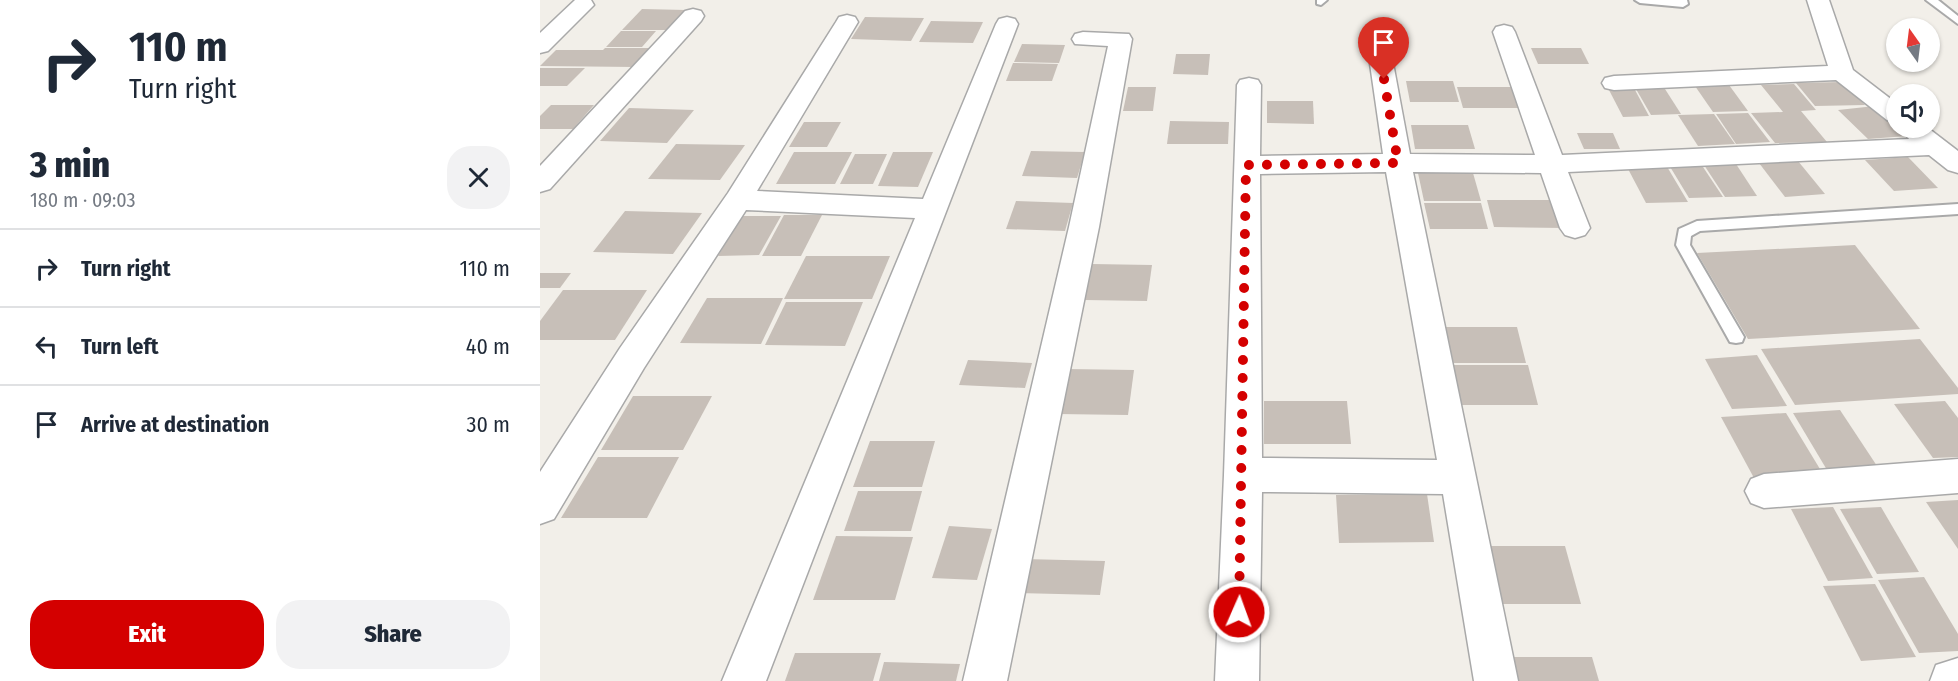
<!DOCTYPE html>
<html lang="en">
<head>
<meta charset="utf-8">
<style>
	body { margin:0; font-family:"Fira Sans Condensed",sans-serif; background:#f2f2f3; color:#1f2937; height:100vh; display:flex; flex-direction:column; font-size:22px; white-space:nowrap }
	* { box-sizing:border-box; margin:0 }
	p { font-size:20px; color:#747a83 }
	.icon { flex:none; width:33px; height:33px; fill:none; stroke:currentColor; stroke-width:2; stroke-linecap:round; stroke-linejoin:round }
	.map { position:relative; flex:1; overflow:hidden }
	.sheet { display:flex; flex-direction:column; background:#fff; width:540px }
	.sheet>* { flex:none }
	.top-card { background:#fff; color:#1f2937; overflow:hidden }
	.needle { width:39px; rotate:346deg }
	.fabs { position:absolute; left:1346px; top:18px; display:grid; gap:12px }
	.fabs a { display:grid; place-items:center; width:54px; height:54px; border-radius:50%; background:#fff; box-shadow:0 2px 4px #0004; font-size:30px }
	.pin { position:absolute; display:grid; place-items:center; width:51px; height:51px; color:#fff; margin:-62px -26px; border-radius:50% 50% 50% 0; rotate:-45deg; box-shadow:0 0 6px #0007 }
	.pin .icon { rotate:45deg }
	.me { position:absolute; width:66px; margin:-33px; rotate:2deg; stroke-linejoin:round; filter:drop-shadow(0 0 4px #0008) }
	.turn { display:flex; align-items:center; gap:21px; height:126px; padding:0 30px; font-size:27px }
	.turn .icon { width:78px; height:78px; stroke-width:2.5 }
	.turn b { display:block; font-size:42px; line-height:51px }
	.round { display:grid; place-items:center; flex:none; width:63px; height:63px; border-radius:24px; background:#f2f2f3 }
	.summary { display:flex; align-items:center; justify-content:space-between; height:102px; padding:0 30px }
	h1 { font-size:36px; font-weight:800; line-height:45px }
	.action { display:flex; gap:12px; margin-top:auto; padding:12px 30px }
	.action a { flex:1; height:69px; border-radius:24px; background:#d40000; color:#fff; font-size:24px; font-weight:800; line-height:69px; text-align:center }
	.action a+a { background:#f2f2f3; color:#1f2937 }
	ul { padding:0; list-style:none }
	li { display:flex; align-items:center; gap:18px; height:78px; padding:0 30px; border-top:2px solid #e0e1e3 }
	li div { flex:1 }
	li b { display:block; font-size:22px }
	li em { font-style:normal }
	main { display:flex; flex:1; min-height:0 }
	.map>svg:first-child { display:block }
</style>
</head>
<body>
<main>
<section class="sheet">
<div class="top-card">
<div class="turn"><svg class="icon" aria-label="right" viewBox="0 0 24 24"><path d="M7 20v-9h11M14 6l5 5-5 5"/></svg><div><b>110 m</b>Turn right</div></div>
</div>
<div class="summary"><div><h1>3 min</h1><p>180 m · 09:03</p></div><a class="round"><svg class="icon" aria-label="close" viewBox="0 0 24 24"><path d="M6 6l12 12M18 6L6 18"/></svg></a></div>
<ul>
<li><svg class="icon" aria-label="right" viewBox="0 0 24 24"><path d="M7 20v-9h11M14 6l5 5-5 5"/></svg><div><b>Turn right</b></div><em>110 m</em></li>
<li><svg class="icon" aria-label="left" viewBox="0 0 24 24"><path d="M17 20v-9H6M10 6l-5 5 5 5"/></svg><div><b>Turn left</b></div><em>40 m</em></li>
<li><svg class="icon" aria-label="arrive" viewBox="0 0 24 24"><path d="M6 21V4h12l-3 4 3 4H6"/></svg><div><b>Arrive at destination</b></div><em>30 m</em></li>
</ul>
<div class="action"><a>Exit</a><a>Share</a></div>
</section>
<div class="map">
<svg width="1418" height="681" viewBox="0 0 1418 681">
	<rect width="100%" height="100%" fill="#f2efe9"/>
	<!-- building -->
	<g fill="#c7bfb8">
		<path d="M102,9l44,1 -18,20h-46z"/>
		<path d="M325,17l59,1 -13,23 -60,-2z"/>
		<path d="M391,21l52,1 -10,21 -54,-1z"/>
		<path d="M81,31h35l-14,16h-36z"/>
		<path d="M482,44l43,1 -6,18 -45,-1z"/>
		<path d="M65,48h46l-16,19 -95,-1 16,-16h47z"/>
		<path d="M991,48h50l8,16h-51z"/>
		<path d="M636,54h34l-2,21 -35,-1z"/>
		<path d="M473,63l45,1 -6,17h-46z"/>
		<path d="M0,68h45l-18,18h-27z"/>
		<path d="M866,81h47l6,21h-49z"/>
		<path d="M1303,82l22,23 -50,1 -19,-23z"/>
		<path d="M1254,84l22,26 -15,1 26,31 -52,1 -24,-30 32,-1 -22,-27z"/>
		<path d="M1189,85l19,26 -35,1 -18,-26z"/>
		<path d="M588,87h28l-3,24h-30z"/>
		<path d="M917,87h59l7,21h-60z"/>
		<path d="M1096,89h29l16,25 -30,1z"/>
		<path d="M1069,90h26l14,26 -26,1z"/>
		<path d="M727,101h46l1,23 -47,-1z"/>
		<path d="M11,105h43l-21,24h-33v-13z"/>
		<path d="M1335,106l21,22 11,8 -39,3 -30,-29z"/>
		<path d="M89,108l65,2 -27,33 -67,-2z"/>
		<path d="M1208,113l22,29 -34,2 -20,-30z"/>
		<path d="M1174,114l21,30 -37,2 -20,-31z"/>
		<path d="M630,121l59,1 -1,22h-61z"/>
		<path d="M264,122h37l-14,25h-38z"/>
		<path d="M871,125h57l7,24h-60z"/>
		<path d="M1037,133h36l7,16h-36z"/>
		<path d="M136,144l69,1 -25,35 -72,-1z"/>
		<path d="M491,151l54,1 -8,26 -55,-2z"/>
		<path d="M254,152h58l-17,32h-59z"/>
		<path d="M353,152h40l-15,35 -40,-1z"/>
		<path d="M315,154h32l-14,30h-33z"/>
		<path d="M1368,157l30,31 -44,3 -29,-31z"/>
		<path d="M1258,161l27,33 -40,3 -26,-34z"/>
		<path d="M1161,164l22,33 -34,1 -20,-33z"/>
		<path d="M1196,164l21,32 -32,1 -21,-32z"/>
		<path d="M1126,165l22,37 -42,1 -19,-36z"/>
		<path d="M878,173h55l8,28h-57z"/>
		<path d="M947,200h66l11,28 -70,-1z"/>
		<path d="M476,201l57,2 -8,28 -59,-2z"/>
		<path d="M884,203h57l7,26h-58z"/>
		<path d="M85,211l77,2 -29,41 -80,-2z"/>
		<path d="M244,215h38l-21,41h-39z"/>
		<path d="M202,216h39l-22,39 -41,1z"/>
		<path d="M1315,245l65,84 -172,10 -51,-86z"/>
		<path d="M266,256h84l-18,43h-88z"/>
		<path d="M552,264l60,1 -5,36 -62,-1z"/>
		<path d="M0,273h31l-11,15h-20z"/>
		<path d="M23,290h84l-32,50h-75v-19z"/>
		<path d="M167,298h76l-22,46 -81,-1z"/>
		<path d="M246,302h77l-18,44 -80,-1z"/>
		<path d="M903,327h74l9,36h-75z"/>
		<path d="M1380,339l38,49v6l-163,11 -34,-56z"/>
		<path d="M1217,355l30,51 -55,3 -27,-50z"/>
		<path d="M428,360l64,3 -7,25 -66,-3z"/>
		<path d="M912,365h76l10,40h-78z"/>
		<path d="M527,369l67,1 -6,45 -70,-1z"/>
		<path d="M93,396h79l-29,54h-82z"/>
		<path d="M724,401h83l4,43h-87z"/>
		<path d="M1405,401l13,17v39l-25,1 -39,-54z"/>
		<path d="M1300,410l41,62 -51,3 -37,-62z"/>
		<path d="M1246,413l37,61 -69,4 -33,-61z"/>
		<path d="M330,441h65l-13,46h-69z"/>
		<path d="M58,457h81l-32,61h-86z"/>
		<path d="M318,491h64l-11,40h-67z"/>
		<path d="M887,494l7,48 -95,1 -3,-48z"/>
		<path d="M1418,500v49l-32,-47z"/>
		<path d="M1293,507l40,71 -45,3 -37,-72z"/>
		<path d="M1341,507l38,65 -42,2 -37,-65z"/>
		<path d="M409,526l43,3 -15,51 -45,-2z"/>
		<path d="M296,536l77,1 -18,63h-82z"/>
		<path d="M946,546h79l16,58h-84z"/>
		<path d="M484,559l81,2 -5,34 -83,-2z"/>
		<path d="M1384,577l34,57v17l-39,2 -41,-73z"/>
		<path d="M1335,584l41,73 -55,4 -38,-75z"/>
		<path d="M255,653h86l-8,28h-88z"/>
		<path d="M968,657h84l7,24h-87z"/>
		<path d="M344,662l76,2 -4,17h-77z"/>
	</g>
	<g fill="none" stroke-linecap="round" stroke-linejoin="round">
		<!-- lane casing -->
		<g stroke="#a9a9a9" stroke-width="4">
			<g id="lane">
				<path d="M777,0h10l-6,5 -4,-1z"/>
				<path d="M1095,0h52l1,4 -5,3 -43,-4z"/>
				<path d="M1386,0h12l20,16v8z"/>
				<path d="M1418,204v10l-258,17 -9,5 -1,9 54,92 -2,5 -6,1 -6,-1 -54,-97 3,-16 18,-8z"/>
			</g>
		</g>
		<!-- street casing -->
		<g stroke="#a9a9a9" stroke-width="3">
			<g id="street">
				<path d="M35,0h16l3,5 -46,46 -8,2v-20z"/>
				<path d="M1267,0h22l24,70 43,33v20l-9,-3 -51,-40 -222,10 -9,-2 -3,-5 3,-5 9,-2 214,-10z"/>
				<path d="M153,9l8,2 3,5 -3,5 -151,168 -10,3v-26l145,-155z"/>
				<path d="M307,15l8,2 3,5 -101,169 166,8 73,-175 3,-5 8,-2 8,2 3,5 -252,657h-44l193,-463 -169,-8 -102,158 -90,151 -14,5v-52l80,-124 108,-155 108,-171 3,-5z"/>
				<path d="M964,25l8,2 3,5 47,123 347,-16 -5,-7 3,-4h21l30,23v22l-10,-3 -19,-15 -361,17 22,56 -5,7 -10,3 -10,-3 -5,-7 -19,-55 -128,-1 105,509h-44l-31,-187 -181,-2 -3,189h-44l9,-206 13,-390 3,-5 9,-2 9,2 3,5 -1,71 123,-2 -17,-118 3,-5 8,-2 8,2 3,5 22,118 125,1 -42,-123 3,-5zM846,172l51,288 -175,-2 -2,-284z"/>
				<path d="M543,32l46,2 3,5 -33,188 -92,454h-44l106,-454 39,-181 -33,-2 -3,-5 3,-5z"/>
				<path d="M1418,459v34l-194,15 -13,-5 -6,-12 6,-12 13,-5z"/>
				<path d="M1418,658v23h-28l6,-16z"/>
			</g>
		</g>
		<!-- lane -->
		<use href="#lane" fill="#fff" fill-rule="evenodd"/>
		<!-- street -->
		<use href="#street" fill="#fff" fill-rule="evenodd"/>
	</g>
	<g fill="none" stroke-linecap="round" stroke-linejoin="round">
		<!-- route -->
		<path stroke="#d40000" stroke-width="10" stroke-dasharray="0 18" d="M699,612l7,-447 152,-2 -14,-84"/>
	</g>
</svg>
<div class="fabs">
<a><svg class="needle" viewBox="-14 -14 28 28"><path d="M0-13l5 13h-10z" fill="#e53935"/><path d="M0 13l5-13h-10z" fill="#747a83"/></svg></a>
<a><svg class="icon" aria-label="sound" viewBox="0 0 24 24"><path d="M4 9h4l5-4v14l-5-4H4zM17 9q2 3 0 6"/></svg></a>
</div>
<div class="pin" style="left:844px;top:79px;background:#d93025"><svg class="icon" aria-label="arrive" viewBox="0 0 24 24"><path d="M6 21V4h12l-3 4 3 4H6"/></svg></div>
<svg class="me" style="left:699px;top:612px" viewBox="-20 -20 40 40"><circle r="17" fill="#d40000" stroke="#fff" stroke-width="3"/><path d="M0-11L8 9 0 5-8 9z" fill="#fff"/></svg>
</div>
</main>
</body>
</html>
